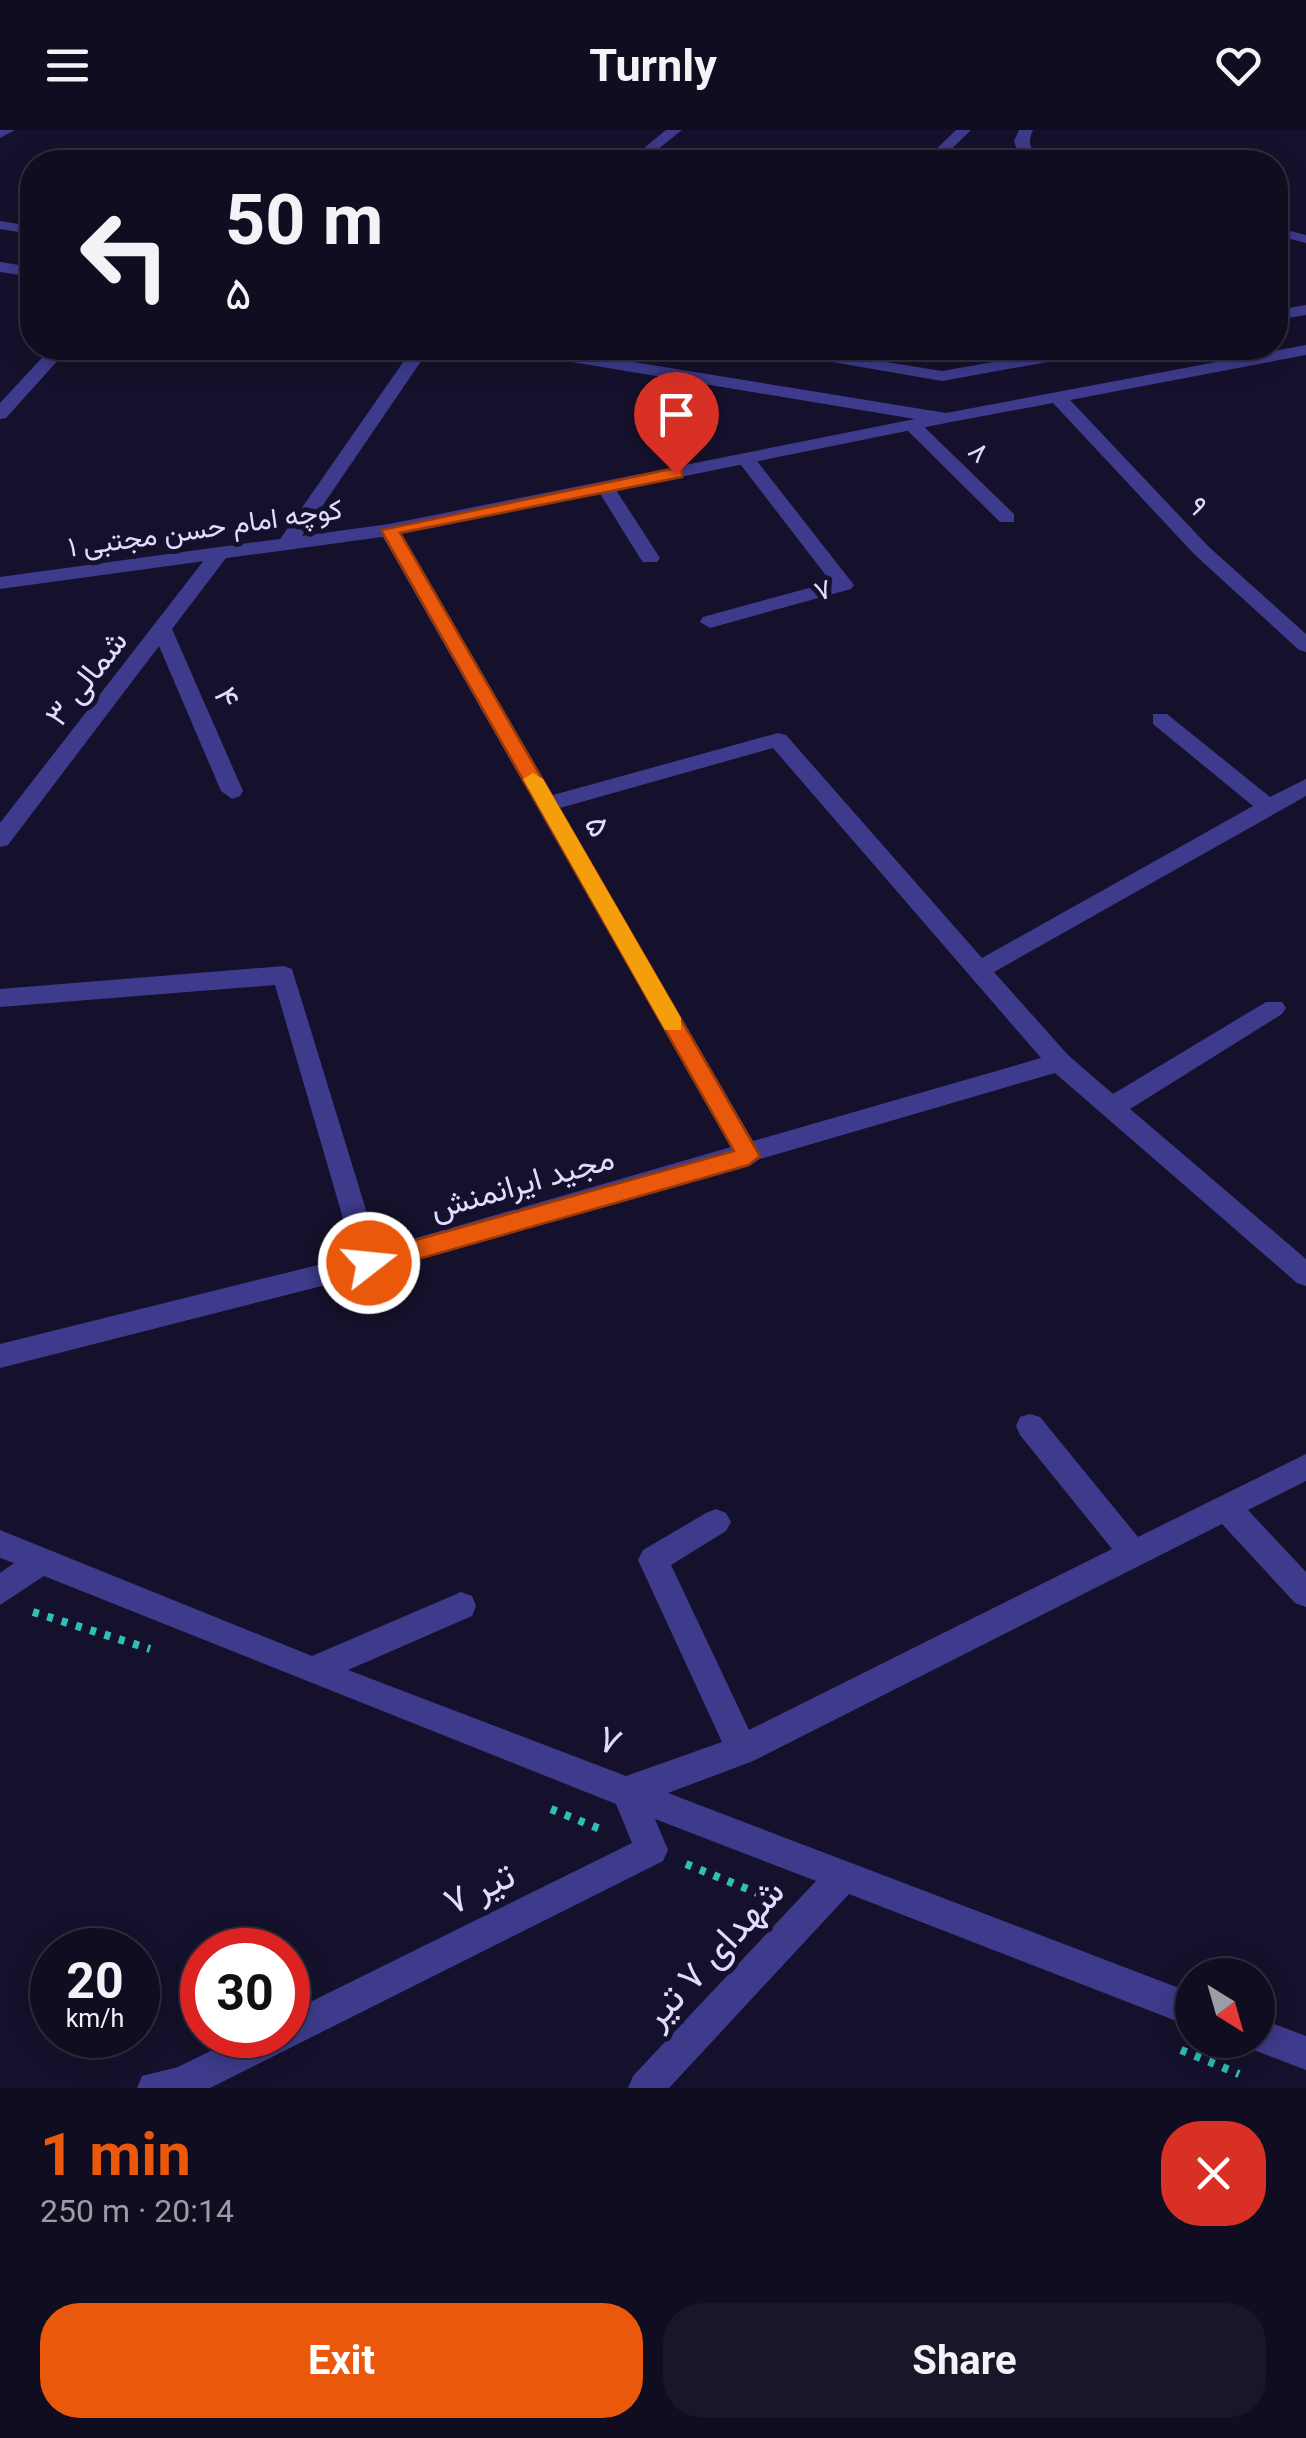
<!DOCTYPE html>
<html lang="en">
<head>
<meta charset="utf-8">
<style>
	body { margin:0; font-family:Roboto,Vazirmatn,sans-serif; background:#19162a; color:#f1f3f6; height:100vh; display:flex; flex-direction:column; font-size:38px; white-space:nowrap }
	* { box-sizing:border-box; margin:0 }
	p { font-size:32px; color:#9c9ca5 }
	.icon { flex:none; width:55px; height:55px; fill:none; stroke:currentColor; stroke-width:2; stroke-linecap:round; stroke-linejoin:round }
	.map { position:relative; height:1958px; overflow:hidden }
	.sheet { display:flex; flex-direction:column; background:#100d21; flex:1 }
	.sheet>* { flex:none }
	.banner { position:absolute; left:20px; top:20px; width:1268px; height:210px; border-radius:40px; box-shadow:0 5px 25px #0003,0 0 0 2px #302d3f; background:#100d21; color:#f1f3f6; overflow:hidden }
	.needle { width:65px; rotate:143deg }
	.tools { position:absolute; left:1175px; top:1828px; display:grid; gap:20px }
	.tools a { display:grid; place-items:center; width:100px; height:100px; border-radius:50%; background:#100d21; box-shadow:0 5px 25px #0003,0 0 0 2px #302d3f; font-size:50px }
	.speed { position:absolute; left:30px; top:1798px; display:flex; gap:20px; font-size:50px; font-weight:700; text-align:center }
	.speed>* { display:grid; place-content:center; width:130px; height:130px; border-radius:50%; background:#100d21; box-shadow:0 5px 25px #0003,0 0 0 2px #302d3f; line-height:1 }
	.speed small { font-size:25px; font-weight:400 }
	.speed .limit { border:15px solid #d22; background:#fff; color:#111 }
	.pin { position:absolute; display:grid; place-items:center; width:85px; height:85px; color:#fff; margin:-102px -42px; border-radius:50% 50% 50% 0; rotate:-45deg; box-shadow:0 0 10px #0007 }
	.pin .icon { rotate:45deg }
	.me { position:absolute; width:110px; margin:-55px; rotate:74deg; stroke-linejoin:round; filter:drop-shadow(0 0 8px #0008) }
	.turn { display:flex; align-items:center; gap:35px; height:210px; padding:0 40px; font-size:45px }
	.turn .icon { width:130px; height:130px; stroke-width:2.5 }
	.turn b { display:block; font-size:70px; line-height:85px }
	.round { display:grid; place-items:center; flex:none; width:105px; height:105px; border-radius:40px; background:#19162a }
	.summary { display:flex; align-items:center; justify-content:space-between; height:170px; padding:0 40px }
	h1 { font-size:60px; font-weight:700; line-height:75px; color:#ea580c }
	.primary-button { display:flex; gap:20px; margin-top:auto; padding:20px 40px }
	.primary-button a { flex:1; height:115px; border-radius:40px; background:#ea580c; color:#fff; font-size:40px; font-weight:700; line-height:115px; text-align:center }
	.primary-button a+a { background:#19162a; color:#f1f3f6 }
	header { display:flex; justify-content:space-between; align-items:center; height:130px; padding:0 40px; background:#100d21; font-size:45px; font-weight:700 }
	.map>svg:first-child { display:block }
</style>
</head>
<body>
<header><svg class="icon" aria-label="menu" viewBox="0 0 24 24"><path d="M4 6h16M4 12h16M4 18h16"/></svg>Turnly<svg class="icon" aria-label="heart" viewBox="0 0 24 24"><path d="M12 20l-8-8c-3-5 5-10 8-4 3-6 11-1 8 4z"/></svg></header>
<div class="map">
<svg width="1306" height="1958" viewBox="0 0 1306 1958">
	<rect width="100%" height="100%" fill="#15112c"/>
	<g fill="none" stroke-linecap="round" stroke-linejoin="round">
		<!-- path -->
		<g stroke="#2ec0b7" stroke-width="8" stroke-dasharray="6 9" stroke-linecap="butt">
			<path d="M33,1482l117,37"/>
			<path d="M551,1679l49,20"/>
			<path d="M686,1734l81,33"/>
			<path d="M1181,1920l58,24"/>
		</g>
		<!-- service -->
		<g fill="#3e3b8c" fill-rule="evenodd">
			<path d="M0,0h15l-15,8z"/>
			<path d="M666,0h16l-40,32h-15z"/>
			<path d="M956,0h15l-33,32h-15z"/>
			<path d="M1019,0h14c-8,18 1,19 10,32 -17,0 -24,-4 -29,-21z"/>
			<path d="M0,91l32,5v8l-32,-5z"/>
			<path d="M1275,97l31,8v8l-31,-8z"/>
			<path d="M1306,175v10l-31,5v-10z"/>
			<path d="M799,218l143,23 133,-23h31l-8,5 -156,28 -150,-26v-6z"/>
		</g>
		<!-- minor -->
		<g fill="#3e3b8c" fill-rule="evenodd">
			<path d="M1306,215v10l-236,45 139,147 97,87v18l-7,-2 -104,-95 -142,-152 -107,20 -9,-5 9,-5z"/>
			<path d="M51,218h18l-63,70 -6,1v-16z"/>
			<path d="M413,218h17l-137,201h-14l-3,-4z"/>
			<path d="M913,291l6,1 95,92v8h-14l-93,-92v-8z"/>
			<path d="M746,324l7,2 101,129 -3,4 -141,39 -10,-6 3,-5 128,-35 -94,-122z"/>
			<path d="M605,351l9,6 46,71 -3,4h-14l-3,-4 -44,-71z"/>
			<path d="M389,394l10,6 154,265 225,-62 8,2 196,223 271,-152 -100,-82v-10h14l103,83 36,-18v17l-312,176 74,83 45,39 153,-92h16l4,6 -4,6 -152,95 176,150v27l-9,-3 -242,-210 -295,86 -11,7 -6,-2 -374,110 -369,94v-24l354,-88 -79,-271 -275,22v-18l284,-23 8,3 86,280 353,-102 -352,-617zM773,618l268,310 -288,83 -193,-333z"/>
			<path d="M219,418l10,6 -57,75 71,162 -3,5 -8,3 -11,-8 -62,-145 -151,199 -8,2v-24l212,-273z"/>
			<path d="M1030,1284l10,3 98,120 168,-83v27l-58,29 58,62v35l-11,-4 -73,-79 -469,237 -85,32 524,200v34l-343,-133 -180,194h-41l5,-12 183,-195 -161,-62 13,31 -5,11 -453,227h-73l5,-12 36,-9 65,-32h45v-22l344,-170 -16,-39 -572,-228 -44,29v-32l14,-10 -14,-5v-28l312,126 149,-64 11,4 4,10 -4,10 -124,54 278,106 96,-34 -84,-182 5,-10 63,-37 10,-4 10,4 5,9 -5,9 -55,34 78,165 363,-181 -92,-114 -4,-9 4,-9z"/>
			<path d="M1258,1888l48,18v34l-60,-23 -3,-7h15z"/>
		</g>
		<!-- tertiary -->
		<g fill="#3e3b8c" fill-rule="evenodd">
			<path d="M0,132l32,5v10l-32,-5z"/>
			<path d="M510,218h37l399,65 9,5 -9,5 -557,113 -389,53v-12l389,-53 526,-105 -397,-66z"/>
		</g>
	</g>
	<!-- route -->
	<path fill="#ea580c" stroke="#983908" stroke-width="2.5" d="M676,338l6,2v7l-282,56 360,623 -11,9 -380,108 -9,-3 -3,-7 3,-7 9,-3 365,-102 -353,-621z"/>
	<!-- slow -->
	<path fill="#f59e0b" d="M533,643l10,6 138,239v12h-16l-142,-251z"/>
	<g text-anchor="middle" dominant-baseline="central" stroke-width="10" stroke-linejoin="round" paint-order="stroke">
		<!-- far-street labels -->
		<g font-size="28" fill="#e0dcff" stroke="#15112c">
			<text transform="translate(979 322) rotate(44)">۸</text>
			<text transform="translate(1198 376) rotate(47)">۹</text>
			<text transform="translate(205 398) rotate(-8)">کوچه امام حسن مجتبی ۱</text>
			<text transform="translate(823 460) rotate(-18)">۷</text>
		</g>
		<!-- street labels -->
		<g font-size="32" fill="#e0dcff" stroke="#15112c">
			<text transform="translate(86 548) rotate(-52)">۳ شمالی</text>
			<text transform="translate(227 567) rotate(67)">۴</text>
			<text transform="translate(598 696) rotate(60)">۵</text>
			<text transform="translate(522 1053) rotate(-16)">مجید ایرانمنش</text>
		</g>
		<!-- near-street labels -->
		<g font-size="38" fill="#e0dcff" stroke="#15112c">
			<text transform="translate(610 1610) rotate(21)">۷</text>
			<text transform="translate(479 1758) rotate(-26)">۷ تیر</text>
			<text transform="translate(713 1823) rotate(-47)">شهدای ۷ تیر</text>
		</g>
	</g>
</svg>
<div class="tools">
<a><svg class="needle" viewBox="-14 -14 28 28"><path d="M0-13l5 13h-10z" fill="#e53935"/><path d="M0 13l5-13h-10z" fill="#9c9ca5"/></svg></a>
</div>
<div class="speed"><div>20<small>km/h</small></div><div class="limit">30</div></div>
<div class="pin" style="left:676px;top:344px;background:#d93025"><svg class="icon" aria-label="arrive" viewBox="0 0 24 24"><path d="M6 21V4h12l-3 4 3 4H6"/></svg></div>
<svg class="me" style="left:369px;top:1133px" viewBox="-20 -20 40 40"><circle r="17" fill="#ea580c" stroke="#fff" stroke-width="3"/><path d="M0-11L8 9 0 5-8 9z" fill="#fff"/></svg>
<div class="banner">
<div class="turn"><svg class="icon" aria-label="left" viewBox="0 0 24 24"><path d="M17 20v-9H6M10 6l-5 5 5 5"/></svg><div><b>50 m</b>۵</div></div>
</div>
</div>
<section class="sheet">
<div class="summary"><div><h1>1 min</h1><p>250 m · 20:14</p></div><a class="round" style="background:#d93025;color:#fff"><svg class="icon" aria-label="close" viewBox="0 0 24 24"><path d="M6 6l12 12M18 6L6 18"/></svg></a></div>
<div class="primary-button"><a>Exit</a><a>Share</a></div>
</section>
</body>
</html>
